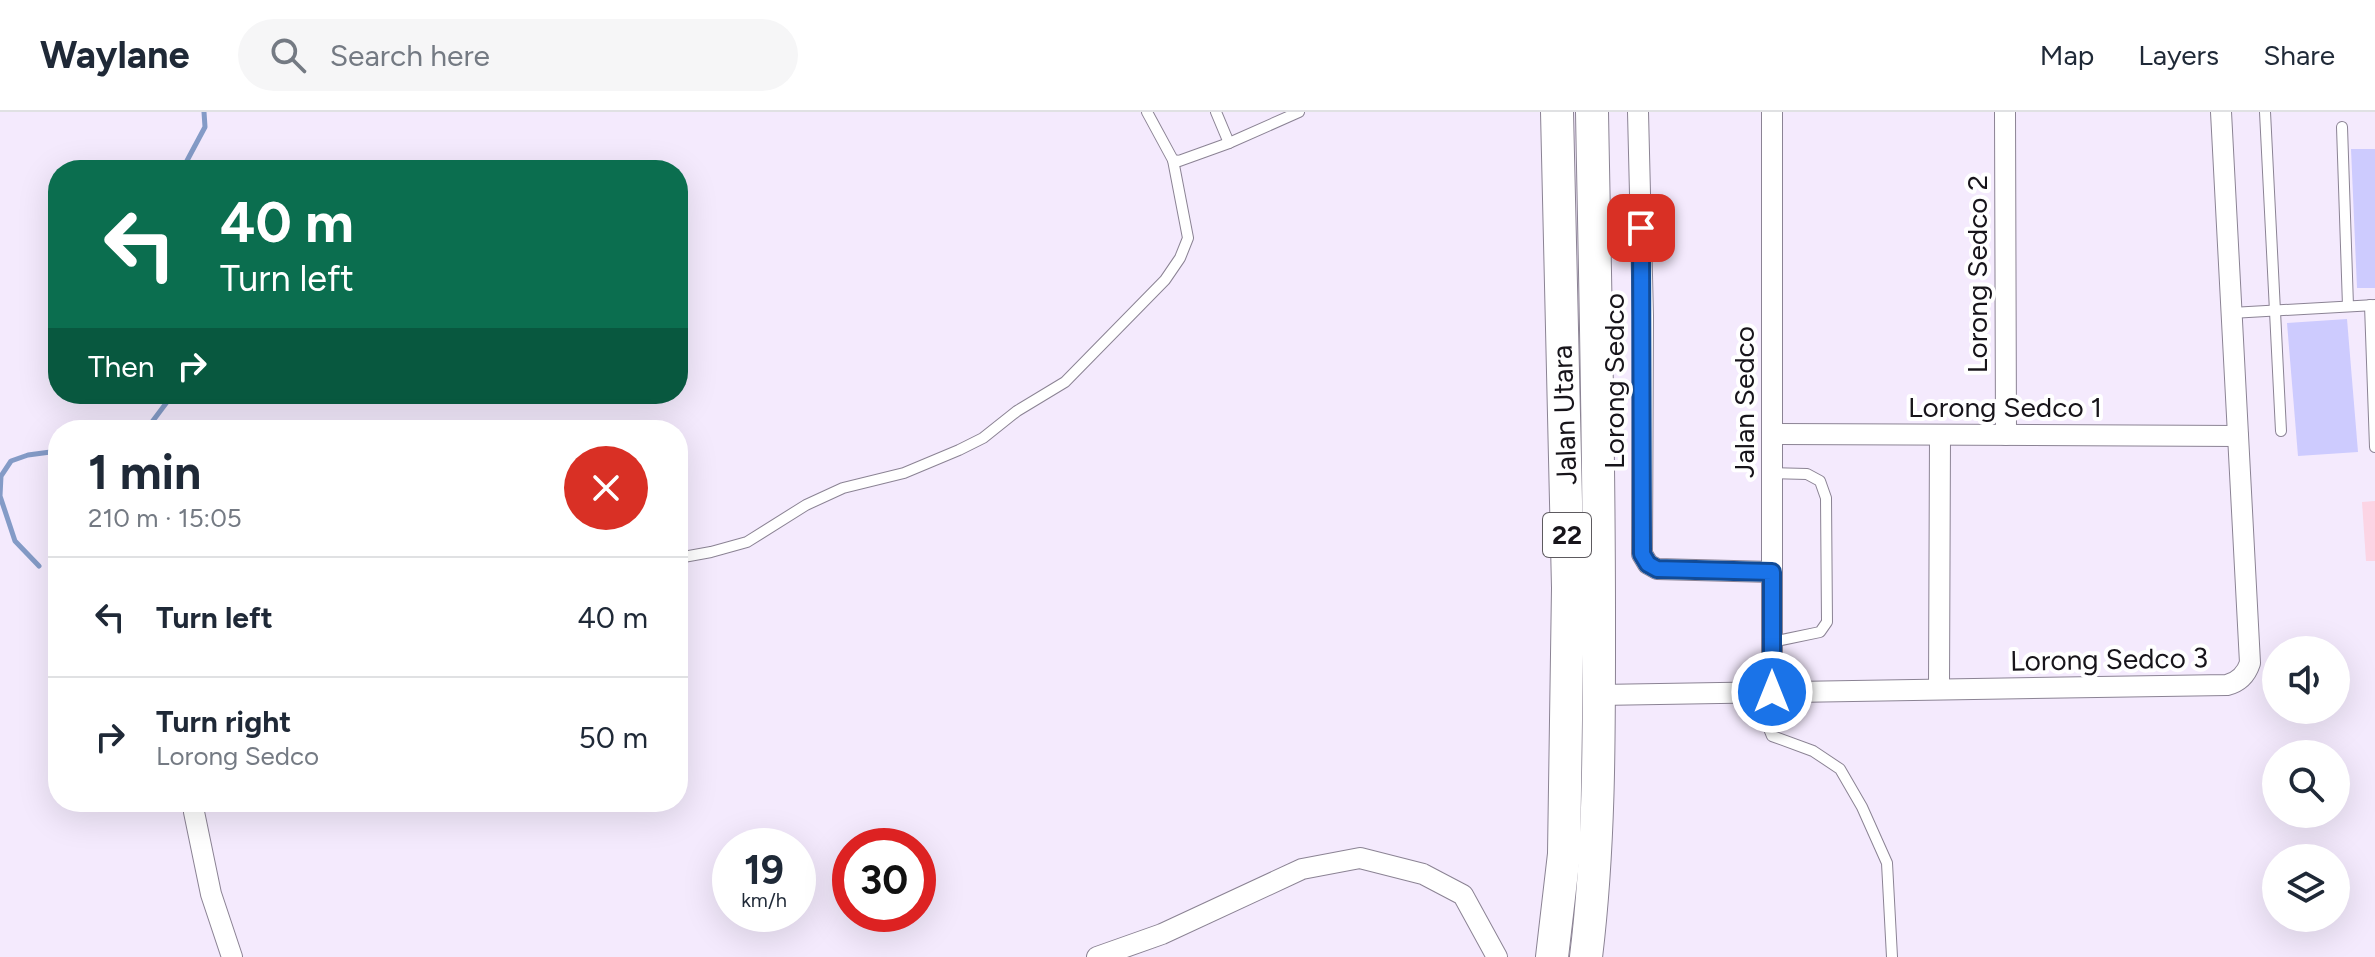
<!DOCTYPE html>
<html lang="en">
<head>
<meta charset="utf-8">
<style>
	body { margin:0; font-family:Figtree,sans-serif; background:#f6f6f7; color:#1f2937; height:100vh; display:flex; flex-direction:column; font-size:30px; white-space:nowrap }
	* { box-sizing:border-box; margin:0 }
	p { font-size:26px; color:#747a83 }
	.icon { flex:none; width:44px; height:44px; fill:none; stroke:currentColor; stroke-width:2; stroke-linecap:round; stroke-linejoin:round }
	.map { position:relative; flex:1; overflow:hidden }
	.drawer { position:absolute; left:48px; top:308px; width:640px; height:392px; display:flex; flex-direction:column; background:#fff; border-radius:32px; box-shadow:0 8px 32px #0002 }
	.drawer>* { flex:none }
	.hud { position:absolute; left:48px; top:48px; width:640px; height:244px; border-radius:32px; box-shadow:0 8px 32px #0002; background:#0b6e4f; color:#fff; overflow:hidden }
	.buttons { position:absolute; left:2262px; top:524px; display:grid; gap:16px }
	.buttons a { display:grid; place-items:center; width:88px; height:88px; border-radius:50%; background:#fff; box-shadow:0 8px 32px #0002; font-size:40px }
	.speed { position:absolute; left:712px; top:716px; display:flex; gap:16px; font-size:40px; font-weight:700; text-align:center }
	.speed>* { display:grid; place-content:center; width:104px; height:104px; border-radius:50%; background:#fff; box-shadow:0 8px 32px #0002; line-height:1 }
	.speed small { font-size:20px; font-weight:400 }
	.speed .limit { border:12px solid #d22; background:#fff; color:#111 }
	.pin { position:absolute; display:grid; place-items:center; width:68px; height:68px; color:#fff; margin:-34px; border-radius:16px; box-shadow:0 4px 12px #0006 }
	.me { position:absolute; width:88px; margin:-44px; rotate:0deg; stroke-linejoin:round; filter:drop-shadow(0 0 6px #0008) }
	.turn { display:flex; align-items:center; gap:28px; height:168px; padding:0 40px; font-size:36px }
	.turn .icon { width:104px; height:104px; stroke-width:2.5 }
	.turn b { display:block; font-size:56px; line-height:68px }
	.then { display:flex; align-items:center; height:76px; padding:0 40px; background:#0003; gap:16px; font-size:30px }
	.round { display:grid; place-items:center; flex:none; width:84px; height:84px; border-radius:42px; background:#f6f6f7 }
	.summary { display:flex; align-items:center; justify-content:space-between; height:136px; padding:0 40px }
	h1 { font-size:48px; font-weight:700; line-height:60px }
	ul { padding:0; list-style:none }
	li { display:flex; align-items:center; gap:24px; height:120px; padding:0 40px; border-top:2px solid #e0e1e3 }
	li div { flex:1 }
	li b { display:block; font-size:30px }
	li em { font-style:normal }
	header { display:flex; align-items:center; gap:48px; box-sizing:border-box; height:112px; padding:0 40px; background:#fff; border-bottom:2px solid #e0e1e3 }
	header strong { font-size:38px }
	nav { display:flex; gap:44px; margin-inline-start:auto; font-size:28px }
	.search { width:560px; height:72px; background:#f6f6f7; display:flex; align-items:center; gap:20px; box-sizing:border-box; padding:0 28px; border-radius:44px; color:#747a83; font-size:30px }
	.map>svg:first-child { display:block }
</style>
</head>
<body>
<header>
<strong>Waylane</strong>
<div class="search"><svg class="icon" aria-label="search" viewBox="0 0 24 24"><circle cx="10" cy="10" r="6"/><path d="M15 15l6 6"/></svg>Search here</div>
<nav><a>Map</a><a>Layers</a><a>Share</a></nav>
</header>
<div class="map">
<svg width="2375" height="845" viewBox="0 0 2375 845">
	<rect width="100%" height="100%" fill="#f4eafd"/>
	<!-- green -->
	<path fill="#fcd4e4" d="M2375,389v60h-9l-4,-59z"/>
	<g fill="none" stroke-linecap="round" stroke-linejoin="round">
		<!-- stream -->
		<g stroke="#849bc7" stroke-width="5">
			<path d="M182,58l23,-43 -1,-15"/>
			<path d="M146,318l27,-36"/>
			<path d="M39,454l-24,-25 -15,-45 1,-20 10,-15 17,-6 30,-4"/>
		</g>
	</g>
	<!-- building -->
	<g fill="#cdcbfe">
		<path d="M2351,37h24v139h-18z"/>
		<path d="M2347,207l11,133 -60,4 -11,-133z"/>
	</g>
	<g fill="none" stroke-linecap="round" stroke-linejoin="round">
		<!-- service casing -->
		<g stroke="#8b8394" stroke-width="12">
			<g id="service">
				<path d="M1147,0l26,48 6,1 50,-18"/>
				<path d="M1216,0l13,31 70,-31"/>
				<path d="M2265,0l16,319"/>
				<path d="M2342,15l6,179"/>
				<path d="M2370,193l5,142"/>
				<path d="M2231,201l144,-8"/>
				<path d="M1772,361l35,1 13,7 6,17 1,124 -7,10 -48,10"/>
				<path d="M678,446l33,-6 36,-10 59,-37 37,-17 61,-15 55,-23 24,-12 34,-27 48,-29 100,-102 15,-22 8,-20 -15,-78"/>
				<path d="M1766,580l-1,27 7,17 41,15 27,18 22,38 25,56 5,94"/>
			</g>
		</g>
		<!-- minor casing -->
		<g stroke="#8b8394" stroke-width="22">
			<g id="minor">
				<path d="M1638,0l5,204 -1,238 6,10 9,5 115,3"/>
				<path d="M1772,0v580"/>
				<path d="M2005,0l1,323"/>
				<path d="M1772,322l466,2"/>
				<path d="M1939,577l1,-254"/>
				<path d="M1599,583l628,-10c12,-3 19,-10 23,-22l-29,-551"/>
				<path d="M194,700l17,82 21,63"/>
				<path d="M1097,845l65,-23 140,-65 58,-11 63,16 40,21 34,62"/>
			</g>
		</g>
		<!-- trunk casing -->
		<g stroke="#8b8394" stroke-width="34">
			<g id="trunk">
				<path d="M1552,845l12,-103 4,-266 -11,-476"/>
				<path d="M1586,845c14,-115 13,-230 13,-346 0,-166 -4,-333 -7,-499"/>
			</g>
		</g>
		<!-- service -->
		<use href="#service" stroke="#fff" stroke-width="10"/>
		<!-- minor -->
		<use href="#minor" stroke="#fff" stroke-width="20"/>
		<!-- trunk -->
		<use href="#trunk" stroke="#fff" stroke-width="32"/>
	</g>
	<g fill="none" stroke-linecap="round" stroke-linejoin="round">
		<!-- route casing -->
		<g stroke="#114b97" stroke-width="20">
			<path id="route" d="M1641,116l1,326 6,10 9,5 115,3v120"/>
		</g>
		<!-- route -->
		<use href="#route" stroke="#1a73e8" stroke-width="14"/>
	</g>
	<g text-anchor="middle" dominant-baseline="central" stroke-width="8" stroke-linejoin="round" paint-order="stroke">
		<!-- shield labels -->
		<rect fill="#fff" stroke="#5d5a5f" stroke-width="2" x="1543" y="401" width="48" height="44" rx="6"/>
		<g font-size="26" font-weight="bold" fill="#17141a">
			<text x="1567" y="423">22</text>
		</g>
		<!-- street labels -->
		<g font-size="28" fill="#17141a" stroke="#fff">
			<text transform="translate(1977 162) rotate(-90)">Lorong Sedco 2</text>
			<text transform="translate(1614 269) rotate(-90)">Lorong Sedco</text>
			<text transform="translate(1744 290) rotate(-90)">Jalan Sedco</text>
			<text x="2005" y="295">Lorong Sedco 1</text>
			<text transform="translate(1564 303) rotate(-92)">Jalan Utara</text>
			<text transform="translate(2109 547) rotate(-1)">Lorong Sedco 3</text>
		</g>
	</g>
</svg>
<div class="buttons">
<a><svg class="icon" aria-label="sound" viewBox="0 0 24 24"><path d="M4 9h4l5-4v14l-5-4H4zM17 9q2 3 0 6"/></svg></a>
<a><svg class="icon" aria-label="search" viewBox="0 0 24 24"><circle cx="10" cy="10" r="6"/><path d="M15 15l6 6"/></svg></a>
<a><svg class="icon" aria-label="layers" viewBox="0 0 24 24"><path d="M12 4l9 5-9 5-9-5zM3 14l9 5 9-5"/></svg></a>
</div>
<div class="speed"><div>19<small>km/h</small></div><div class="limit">30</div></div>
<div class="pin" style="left:1641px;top:116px;background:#d93025"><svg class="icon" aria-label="arrive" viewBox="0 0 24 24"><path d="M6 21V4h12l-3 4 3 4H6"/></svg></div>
<svg class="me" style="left:1772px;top:580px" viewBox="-20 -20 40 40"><circle r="17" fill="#1a73e8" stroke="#fff" stroke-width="3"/><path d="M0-11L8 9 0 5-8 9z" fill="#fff"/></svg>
<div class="hud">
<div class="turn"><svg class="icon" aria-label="left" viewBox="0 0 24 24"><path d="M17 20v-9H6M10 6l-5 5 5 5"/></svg><div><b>40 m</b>Turn left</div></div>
<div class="then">Then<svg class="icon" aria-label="right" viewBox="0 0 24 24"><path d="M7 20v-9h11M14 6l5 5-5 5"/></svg></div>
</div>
<section class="drawer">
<div class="summary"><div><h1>1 min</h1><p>210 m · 15:05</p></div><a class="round" style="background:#d93025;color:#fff"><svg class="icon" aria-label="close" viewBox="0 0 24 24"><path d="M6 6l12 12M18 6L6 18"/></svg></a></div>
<ul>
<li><svg class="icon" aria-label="left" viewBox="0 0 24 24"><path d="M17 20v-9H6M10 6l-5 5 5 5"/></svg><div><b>Turn left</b></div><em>40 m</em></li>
<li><svg class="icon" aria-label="right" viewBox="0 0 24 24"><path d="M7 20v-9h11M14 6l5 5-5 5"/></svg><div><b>Turn right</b><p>Lorong Sedco</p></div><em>50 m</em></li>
</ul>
</section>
</div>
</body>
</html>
